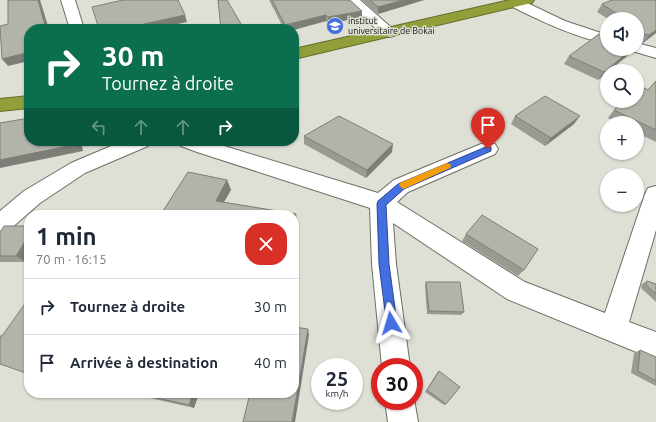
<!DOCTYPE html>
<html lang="fr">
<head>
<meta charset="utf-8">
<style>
	body { margin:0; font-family:Ubuntu,sans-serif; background:#f6f6f7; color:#1f2937; height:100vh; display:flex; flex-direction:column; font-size:15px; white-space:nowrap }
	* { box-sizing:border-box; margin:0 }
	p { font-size:13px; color:#747a83 }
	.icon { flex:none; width:22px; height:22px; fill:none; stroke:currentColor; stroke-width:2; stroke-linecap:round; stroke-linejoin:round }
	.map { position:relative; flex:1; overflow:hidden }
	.sheet { position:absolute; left:24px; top:210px; width:275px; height:188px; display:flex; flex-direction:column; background:#fff; border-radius:16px; box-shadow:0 1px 3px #0004 }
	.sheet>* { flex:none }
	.hud { position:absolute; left:24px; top:24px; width:275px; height:122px; border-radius:16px; box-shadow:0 1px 3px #0004; background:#0b6e4f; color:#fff; overflow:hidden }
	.tools { position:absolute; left:600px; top:12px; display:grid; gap:8px }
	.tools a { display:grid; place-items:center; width:44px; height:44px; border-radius:50%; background:#fff; box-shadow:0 1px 3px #0004; font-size:20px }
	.speed { position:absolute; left:311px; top:358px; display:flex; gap:8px; font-size:20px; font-weight:700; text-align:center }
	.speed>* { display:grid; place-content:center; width:52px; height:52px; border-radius:50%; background:#fff; box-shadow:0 1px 3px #0004; line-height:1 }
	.speed small { font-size:10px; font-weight:400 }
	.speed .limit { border:6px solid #d22; background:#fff; color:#111 }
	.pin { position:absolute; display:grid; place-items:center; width:34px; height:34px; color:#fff; margin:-41px -17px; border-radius:50% 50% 50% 0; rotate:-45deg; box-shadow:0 0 4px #0007 }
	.pin .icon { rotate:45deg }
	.me { position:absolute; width:44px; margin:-22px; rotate:353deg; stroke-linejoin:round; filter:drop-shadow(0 0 3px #0008) }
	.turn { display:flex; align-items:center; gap:14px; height:84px; padding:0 12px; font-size:18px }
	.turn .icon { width:52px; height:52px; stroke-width:2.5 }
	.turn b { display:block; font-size:28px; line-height:34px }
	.lanes { display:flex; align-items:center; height:38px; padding:0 12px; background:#0003; justify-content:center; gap:20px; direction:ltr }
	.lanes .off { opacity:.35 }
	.round { display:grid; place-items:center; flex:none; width:42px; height:42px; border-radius:16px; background:#f6f6f7 }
	.head { display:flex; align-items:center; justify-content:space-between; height:68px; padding:0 12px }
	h1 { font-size:24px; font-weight:700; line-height:30px }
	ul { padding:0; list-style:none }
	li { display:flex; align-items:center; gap:12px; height:56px; padding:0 12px; border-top:1px solid #e0e1e3 }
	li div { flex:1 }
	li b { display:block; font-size:15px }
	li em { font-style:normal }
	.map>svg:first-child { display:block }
</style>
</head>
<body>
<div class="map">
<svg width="656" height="422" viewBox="0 0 656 422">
	<rect width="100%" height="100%" fill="#dee0d5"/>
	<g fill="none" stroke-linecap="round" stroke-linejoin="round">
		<!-- street casing -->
		<g stroke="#6d6f65" stroke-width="2">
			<g id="street">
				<path d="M61,0h14l9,29h-14z"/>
				<path d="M345,0h15l34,30 2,3 -2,3 -5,1 -5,-1z"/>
				<path d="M512,0h9l44,21 42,14v9c-34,-8 -65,-22 -96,-38l-2,-3z"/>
				<path d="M637,43l19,5v10l-24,-7 -2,-2h7z"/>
				<path d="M123,141h28l-3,5 -63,27 -45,30 -32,28 -8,2v-22l24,-20 47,-28z"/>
				<path d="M178,141h30l170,52 16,-13 87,-36 7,-2 7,2 3,5 -3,5 -87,38 -11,10 128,80 80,31 40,-119 3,-6 8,-2v44l-27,92 27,10v28l-149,-61 -114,-76 3,41 14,103h-28l-10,-103 -2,-56 -173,-56 -16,-6z"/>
				<path d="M414,399l4,23h-30l-3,-21h29z"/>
			</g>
		</g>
		<!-- highway casing -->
		<g stroke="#666e2c" stroke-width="2">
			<g id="highway">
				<path d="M510,0h24l-2,3 -5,1 -233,55v-10z"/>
				<path d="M29,96v12l-29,3v-12z"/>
			</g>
		</g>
		<!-- street -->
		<use href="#street" fill="#fff" fill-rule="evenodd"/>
		<!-- highway -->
		<use href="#highway" fill="#929e3a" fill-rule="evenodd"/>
	</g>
	<!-- wall -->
	<g fill="#999b92">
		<path d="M269,0h81l12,17 -34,7 -2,-3 -32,8h-10z"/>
		<path d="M362,0h62l-46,14z"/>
		<path d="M656,0v33l-13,10 -4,-1 -2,3v-26h-29l-11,-7 5,-8z"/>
		<path d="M632,52l-34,28 -34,-16 5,-8z"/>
		<path d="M656,81v61l-19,-9v-10h-20l-9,-5 6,-8 34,-20z"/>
		<path d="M515,116l59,8 -29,22 -34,-22z"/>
		<path d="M304,136l88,16 -26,26 -62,-34z"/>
		<path d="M188,172l39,8 4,10 -7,12 72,12 1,9 -3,9v-17h-128l-3,-4z"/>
		<path d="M29,226v31l-3,5h-26v-30z"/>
		<path d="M466,234l58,36 -6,6 -56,-35z"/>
		<path d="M647,281l9,3v18l-15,-14 1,-4z"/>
		<path d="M426,282l38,30 -3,3 -34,-1 -2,-29z"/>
		<path d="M640,350l16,7v29l-25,-13 3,-20z"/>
		<path d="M439,371l7,33 -2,1 -19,-13 12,-19z"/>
		<path d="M134,393h65l-5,15 -53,-12z"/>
	</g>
	<!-- shaded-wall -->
	<g fill="#7d7e77">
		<path d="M38,0h2l9,29h-3z"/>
		<path d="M404,0h20l-46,14v-7z"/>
		<path d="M362,11v6l-34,7v-7z"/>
		<path d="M185,15l2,7 -32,7h-9l-2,-5z"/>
		<path d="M326,15v6l-32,9v-1h-9v-4z"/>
		<path d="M656,30v3l-13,10 6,-8z"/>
		<path d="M641,40l-4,5v-4z"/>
		<path d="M632,49h2l-2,3 -23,19h-2v2l-9,7 6,-8z"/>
		<path d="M29,52v9l-21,5 -6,-7z"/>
		<path d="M580,116l-6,8 -29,22 6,-8z"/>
		<path d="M77,141h4l2,10 -83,17v-8z"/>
		<path d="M393,144l-1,8 -26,26 1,-8z"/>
		<path d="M227,180l4,10 -12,20 -3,-9z"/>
		<path d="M296,214l1,9 -3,9v-13z"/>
		<path d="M29,235v22l-3,5 -10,-6z"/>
		<path d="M308,329l1,6 -14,87h-3z"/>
		<path d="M193,393h6l-5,15 -5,-3z"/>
	</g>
	<!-- building -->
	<g fill="#b2b4aa" stroke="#7d7e77">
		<path d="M8,0h30l8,29h-17v23l-27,7 -2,-33 8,-2z"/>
		<path d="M123,0h55l7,15 -41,9 2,5h-47l-7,-22z"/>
		<path d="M218,0h9l17,29h-23z"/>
		<path d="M272,0h78l12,11 -34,6 -2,-2 -41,10z"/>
		<path d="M370,0h34l-26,7z"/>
		<path d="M612,0h44v30l-7,5 -7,-1 -1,6 -4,1v-22h-17l2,-2 -20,-13z"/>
		<path d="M599,34l8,2v13h25l-28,23 -35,-16z"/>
		<path d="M656,81v49l-42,-20 9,-9h14v-15l1,-1 10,5z"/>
		<path d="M545,96l35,20 -29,22 -36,-22z"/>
		<path d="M339,116l54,28 -26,26 -63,-34z"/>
		<path d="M29,118v23h48l1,3 -78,16v-37z"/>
		<path d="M188,172l39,8 -11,21 80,13 -2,5v-4h-113l-18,-4z"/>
		<path d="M482,215l56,34 -14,21 -58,-36z"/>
		<path d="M4,226h25v9l-13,21h-16v-24z"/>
		<path d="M647,281l9,3v10l-10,-9z"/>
		<path d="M426,282h34l4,30 -35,-1z"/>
		<path d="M29,298v76l-29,-10v-28h2z"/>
		<path d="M294,327l14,2 -16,93h-49l7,-29h44z"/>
		<path d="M640,350l16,7v24l-18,-10z"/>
		<path d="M439,371l21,16 -14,17 -19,-14z"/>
		<path d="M134,393h59l-4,12z"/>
	</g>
	<!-- route -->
	<path fill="#436fe0" stroke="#2c4892" d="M488,146l3,1v4l-87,38 -18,16 3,59 8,59 -2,4 -4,1 -4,-1 -8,-63 -2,-60 1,-3 20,-17z"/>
	<!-- slow -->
	<path fill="#f59e0b" d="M447,163l3,1 1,2 -1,2 -44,20 -3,1 -4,-4 1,-2z"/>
	<!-- icons -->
	<defs>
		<g id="university-disc" transform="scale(0.9)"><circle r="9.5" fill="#436fe0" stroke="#dee0d5"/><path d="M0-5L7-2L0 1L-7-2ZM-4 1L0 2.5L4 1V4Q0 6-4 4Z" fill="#fff"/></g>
	</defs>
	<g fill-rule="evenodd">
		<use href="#university-disc" x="335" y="26"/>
	</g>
	<g text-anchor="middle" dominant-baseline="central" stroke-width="3" stroke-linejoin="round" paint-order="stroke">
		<!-- far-poi labels -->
		<g font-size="9" fill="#151512" stroke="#dee0d5" text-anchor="start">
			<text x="348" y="21">institut<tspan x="348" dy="10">universitaire de Bokai</tspan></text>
		</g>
	</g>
</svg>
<div class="tools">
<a><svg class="icon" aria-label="sound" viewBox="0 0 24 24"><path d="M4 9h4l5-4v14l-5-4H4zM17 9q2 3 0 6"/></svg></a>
<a><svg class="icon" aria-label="search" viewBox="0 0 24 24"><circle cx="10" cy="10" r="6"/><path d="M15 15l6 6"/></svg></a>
<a>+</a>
<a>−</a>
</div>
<div class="speed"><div>25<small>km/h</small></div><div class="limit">30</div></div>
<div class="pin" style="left:488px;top:149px;background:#d93025"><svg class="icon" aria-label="arrive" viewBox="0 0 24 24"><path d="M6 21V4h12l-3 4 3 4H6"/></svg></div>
<svg class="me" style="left:391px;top:323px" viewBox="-20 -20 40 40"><path d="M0-17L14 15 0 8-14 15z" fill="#436fe0" stroke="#fff" stroke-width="4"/></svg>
<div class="hud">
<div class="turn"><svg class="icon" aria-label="right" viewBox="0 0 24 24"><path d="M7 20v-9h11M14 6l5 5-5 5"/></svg><div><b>30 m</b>Tournez à droite</div></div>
<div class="lanes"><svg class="icon off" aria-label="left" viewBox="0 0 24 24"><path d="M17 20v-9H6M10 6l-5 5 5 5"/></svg><svg class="icon off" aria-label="ahead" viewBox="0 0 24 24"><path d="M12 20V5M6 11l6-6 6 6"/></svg><svg class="icon off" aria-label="ahead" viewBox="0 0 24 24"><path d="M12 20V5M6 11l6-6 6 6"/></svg><svg class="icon" aria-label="right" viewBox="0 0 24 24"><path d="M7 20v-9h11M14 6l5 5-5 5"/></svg></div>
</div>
<section class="sheet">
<div class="head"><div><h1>1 min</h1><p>70 m · 16:15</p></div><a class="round" style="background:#d93025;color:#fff"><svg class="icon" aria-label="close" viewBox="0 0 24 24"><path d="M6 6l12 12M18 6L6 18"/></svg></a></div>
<ul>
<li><svg class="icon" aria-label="right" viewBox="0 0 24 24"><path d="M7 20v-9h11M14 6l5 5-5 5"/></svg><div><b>Tournez à droite</b></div><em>30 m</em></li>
<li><svg class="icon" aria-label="arrive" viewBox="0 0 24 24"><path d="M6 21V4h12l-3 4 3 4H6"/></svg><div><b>Arrivée à destination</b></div><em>40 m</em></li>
</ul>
</section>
</div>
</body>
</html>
